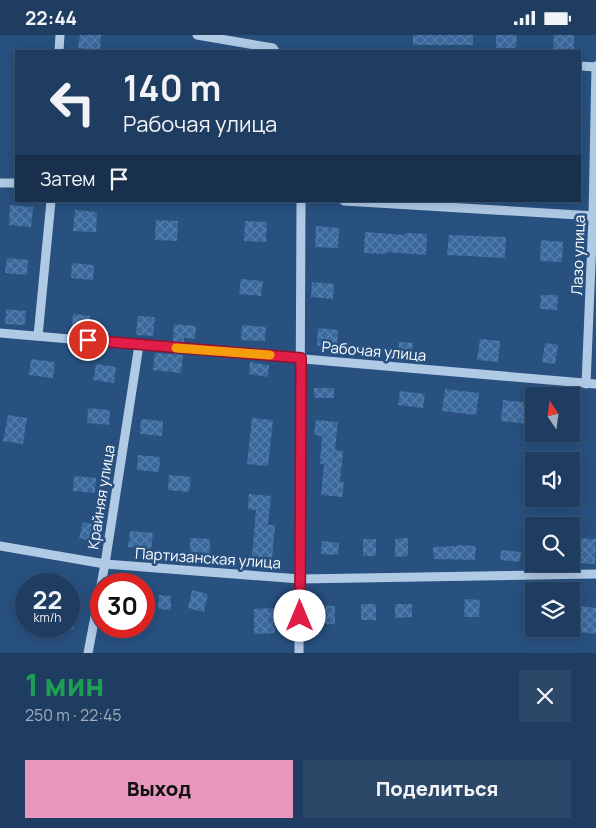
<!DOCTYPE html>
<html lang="ru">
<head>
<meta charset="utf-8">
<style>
	body { margin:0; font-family:Manrope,sans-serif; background:#2b4869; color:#f1f3f6; height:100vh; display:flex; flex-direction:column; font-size:19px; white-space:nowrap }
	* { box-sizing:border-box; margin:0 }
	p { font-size:16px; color:#a1aebd }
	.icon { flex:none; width:28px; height:28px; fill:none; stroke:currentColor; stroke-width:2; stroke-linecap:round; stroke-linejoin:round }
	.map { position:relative; height:618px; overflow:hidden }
	.drawer { display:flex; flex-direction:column; background:#1e3d60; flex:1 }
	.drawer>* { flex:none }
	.hud { position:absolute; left:15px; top:15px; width:566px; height:152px; border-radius:0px; box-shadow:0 2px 12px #0003,0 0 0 1px #3c5675; background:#1e3d60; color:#f1f3f6; overflow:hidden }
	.needle { width:32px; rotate:347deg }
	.tools { position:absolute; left:525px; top:352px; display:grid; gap:10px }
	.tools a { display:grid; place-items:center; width:55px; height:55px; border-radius:0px; background:#1e3d60; box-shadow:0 2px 12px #0003,0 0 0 1px #3c5675; font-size:25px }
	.speed { position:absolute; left:15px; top:538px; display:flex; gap:10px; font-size:25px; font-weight:700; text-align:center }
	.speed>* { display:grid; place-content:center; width:65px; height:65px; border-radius:50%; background:#1e3d60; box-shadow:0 2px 12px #0003,0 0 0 1px #3c5675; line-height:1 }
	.speed small { font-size:12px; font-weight:400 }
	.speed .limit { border:8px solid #d22; background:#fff; color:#111 }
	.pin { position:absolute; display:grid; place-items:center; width:42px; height:42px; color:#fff; margin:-21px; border:2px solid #fff; border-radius:50%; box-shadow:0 1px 5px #0007 }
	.me { position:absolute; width:55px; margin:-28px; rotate:0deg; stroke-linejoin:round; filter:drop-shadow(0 0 4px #0008) }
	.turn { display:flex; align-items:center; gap:18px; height:105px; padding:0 25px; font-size:22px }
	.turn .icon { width:65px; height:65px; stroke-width:2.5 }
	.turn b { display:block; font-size:35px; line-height:42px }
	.then { display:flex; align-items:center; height:48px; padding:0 25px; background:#0003; gap:10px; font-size:19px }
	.round { display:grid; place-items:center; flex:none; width:52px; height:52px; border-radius:0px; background:#2b4869 }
	.summary { display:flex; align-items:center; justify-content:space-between; height:85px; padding:0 25px }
	h1 { font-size:30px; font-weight:800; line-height:38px; color:#1e9e55 }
	.primary-button { display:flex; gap:10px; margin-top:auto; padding:10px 25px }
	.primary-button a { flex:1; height:58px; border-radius:0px; background:#e797bd; color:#111; font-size:20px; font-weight:800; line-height:58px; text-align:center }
	.primary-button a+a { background:#2b4869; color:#f1f3f6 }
	.status { display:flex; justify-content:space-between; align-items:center; height:35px; padding:0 25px; background:#1e3d60; direction:ltr }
	.status svg { height:14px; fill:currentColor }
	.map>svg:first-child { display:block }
</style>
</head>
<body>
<div class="status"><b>22:44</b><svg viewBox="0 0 49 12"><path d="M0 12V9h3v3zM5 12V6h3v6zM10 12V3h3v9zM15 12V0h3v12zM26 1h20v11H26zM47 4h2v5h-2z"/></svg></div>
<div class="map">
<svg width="596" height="618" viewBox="0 0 596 618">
	<defs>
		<pattern id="building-cross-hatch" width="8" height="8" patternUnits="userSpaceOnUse" patternTransform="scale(1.25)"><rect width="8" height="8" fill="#39689d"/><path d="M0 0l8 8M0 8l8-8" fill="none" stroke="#577fac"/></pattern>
	</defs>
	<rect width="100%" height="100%" fill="#285180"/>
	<!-- building -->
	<g fill="url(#building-cross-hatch)">
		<path d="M80,0h21l-1,15 -22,-2z"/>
		<rect x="413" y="0" width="60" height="10"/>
		<path d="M496,0h21l-1,13h-20z"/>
		<path d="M554,0h20v16l-21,-1z"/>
		<path d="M10,170l23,2 -2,20 -22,-2z"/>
		<path d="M75,175l22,2 -1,20 -23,-1z"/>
		<path d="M156,185l22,1 -1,20 -22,-1z"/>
		<path d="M245,186l22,1 -1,20 -22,-1z"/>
		<path d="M316,191l23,2 -1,20 -23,-1z"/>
		<path d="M365,197l40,3v-2l22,1 -1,21 -39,-3 -1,2 -22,-1z"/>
		<path d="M449,200l57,2 -1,21 -58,-3z"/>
		<path d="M541,205l22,2 -1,20 -22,-1z"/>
		<path d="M7,223l21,2 -1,15 -22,-2z"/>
		<path d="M72,228l22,2 -1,15 -22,-2z"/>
		<path d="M241,244l22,2 -2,15 -22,-2z"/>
		<path d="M312,247l22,2 -1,15 -22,-2z"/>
		<path d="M541,260h17l-1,15 -17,-1z"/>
		<path d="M6,274l20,2 -1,14 -20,-1z"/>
		<path d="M73,279l17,2 -1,12 -17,-1z"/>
		<path d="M138,281l17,1 -2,19 -17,-1z"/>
		<path d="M174,289l22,2 -1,13 -11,-1v4h-11z"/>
		<path d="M242,290l24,2 -1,14 -24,-1z"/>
		<path d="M318,293l20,2 -1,17 -20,-1z"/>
		<path d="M480,304l20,2 -2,21 -21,-2z"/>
		<path d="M399,307l14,1 -1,10 -14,-1z"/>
		<path d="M545,308l13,2 -3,19 -13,-2z"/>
		<path d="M155,318l28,2 -2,18 -28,-3z"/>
		<path d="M31,324l24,3 -2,16 -24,-3z"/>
		<path d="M250,327l19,3 -1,12 -19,-3z"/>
		<path d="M96,329l20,3 -2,16 -21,-3z"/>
		<rect x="314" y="353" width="20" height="10"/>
		<path d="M445,354l34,4 -3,22 -34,-4z"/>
		<path d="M400,356l25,3 -2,14 -25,-3z"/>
		<path d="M503,365l27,3 -3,21 -26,-3z"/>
		<path d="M88,373l22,2 -1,15 -22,-2z"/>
		<path d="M8,380l19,3 -4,26 -20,-3z"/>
		<path d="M252,383l21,2 -5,46 -21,-2z"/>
		<path d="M141,384l22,2 -1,15 -22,-2z"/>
		<path d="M316,385l22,2 -3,28 8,1 -3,31h4l-2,15 -21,-2 3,-31h-4l2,-28 -8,-1z"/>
		<path d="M138,420l22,2 -1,15 -22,-2z"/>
		<path d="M169,440l22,2 -2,15 -21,-2z"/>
		<path d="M74,441l22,2 -1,15 -22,-2z"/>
		<path d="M249,459l22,2 -3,29h7l-3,33 -20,-1 4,-47 -8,-1z"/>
		<path d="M83,487l13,3 -5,16 -12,-3z"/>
		<path d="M130,496l23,2 -2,16 -23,-2z"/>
		<path d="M190,503l20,1v14l-20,-1z"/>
		<path d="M408,503v18l-13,1v-18z"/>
		<path d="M577,503l19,1 -1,25 -20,-1z"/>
		<rect x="363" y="504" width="13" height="17"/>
		<path d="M322,506l17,2 -1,12 -17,-1z"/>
		<path d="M458,510l18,1 -1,14 -41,-1 -1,-12 25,-1z"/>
		<path d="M501,515l20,2 -1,10 -20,-2z"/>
		<path d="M192,555l16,4 -4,18 -16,-4z"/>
		<path d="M69,560l11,3 -7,32h-4z"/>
		<path d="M159,560l12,1v14l-13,-1z"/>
		<path d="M465,564l15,1 -1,17h-15z"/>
		<rect x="361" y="569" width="15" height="16"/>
		<path d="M395,569h17v13l-17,1z"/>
		<path d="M320,570l15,1v18h-16z"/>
		<path d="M571,570l25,3v26l-25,-3z"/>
		<path d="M274,573l1,25 -21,1v-25z"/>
	</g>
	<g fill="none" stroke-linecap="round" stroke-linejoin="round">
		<!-- minor -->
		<g stroke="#b0cae6" stroke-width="9">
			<path d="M197,0l76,13 2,3"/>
			<path d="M59,16l1,-16"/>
			<path d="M580,31l16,1"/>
			<path d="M0,148h16"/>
			<path d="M344,166l252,15"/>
			<path d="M0,298l596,51"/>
			<path d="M38,301l13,-135"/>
			<path d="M586,349l7,-168 3,-150"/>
			<path d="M0,511l105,18 195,15 296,-5"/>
			<path d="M88,618l17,-89 34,-219"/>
			<path d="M299,618l2,-452"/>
		</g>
	</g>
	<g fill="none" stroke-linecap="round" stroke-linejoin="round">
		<!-- route casing -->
		<g stroke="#92132f" stroke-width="12">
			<path id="route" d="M88,305l213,18 -1,258"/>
		</g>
		<!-- route -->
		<use href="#route" stroke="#e11d48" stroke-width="9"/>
		<!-- slow -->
		<path stroke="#f59e0b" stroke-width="9" d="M176,313l94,7"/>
	</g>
	<g text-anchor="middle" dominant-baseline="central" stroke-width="5" stroke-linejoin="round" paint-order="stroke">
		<!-- street labels -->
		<g font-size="15" fill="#fff" stroke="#285180">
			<text transform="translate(578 220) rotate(-88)">Лазо улица</text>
			<text transform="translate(374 316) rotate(5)">Рабочая улица</text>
			<text transform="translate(101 462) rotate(-81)">Крайняя улица</text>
			<text transform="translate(208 523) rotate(4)">Партизанская улица</text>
		</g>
	</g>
</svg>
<div class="tools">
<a><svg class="needle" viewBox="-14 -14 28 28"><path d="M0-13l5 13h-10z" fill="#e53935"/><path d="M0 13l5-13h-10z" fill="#a1aebd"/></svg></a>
<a><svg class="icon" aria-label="sound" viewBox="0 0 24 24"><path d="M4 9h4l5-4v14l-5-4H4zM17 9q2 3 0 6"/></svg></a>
<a><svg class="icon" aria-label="search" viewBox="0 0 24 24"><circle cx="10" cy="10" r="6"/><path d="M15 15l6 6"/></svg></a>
<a><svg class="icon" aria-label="layers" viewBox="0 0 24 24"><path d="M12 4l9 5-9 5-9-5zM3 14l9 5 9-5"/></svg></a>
</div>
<div class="speed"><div>22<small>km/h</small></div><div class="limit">30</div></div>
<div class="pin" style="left:88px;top:305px;background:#d93025"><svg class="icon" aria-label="arrive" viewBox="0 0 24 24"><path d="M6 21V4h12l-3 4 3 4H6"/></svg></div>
<svg class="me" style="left:300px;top:581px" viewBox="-20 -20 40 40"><circle r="19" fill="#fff"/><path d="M0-13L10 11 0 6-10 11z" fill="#e11d48"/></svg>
<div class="hud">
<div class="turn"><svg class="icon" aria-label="left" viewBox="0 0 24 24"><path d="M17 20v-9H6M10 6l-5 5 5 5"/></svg><div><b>140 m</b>Рабочая улица</div></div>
<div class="then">Затем<svg class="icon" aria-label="arrive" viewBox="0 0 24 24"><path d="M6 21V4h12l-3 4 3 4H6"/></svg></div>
</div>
</div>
<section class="drawer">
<div class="summary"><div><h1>1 мин</h1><p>250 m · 22:45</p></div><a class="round"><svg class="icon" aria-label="close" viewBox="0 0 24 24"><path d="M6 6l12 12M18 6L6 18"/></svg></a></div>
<div class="primary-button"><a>Выход</a><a>Поделиться</a></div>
</section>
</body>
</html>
